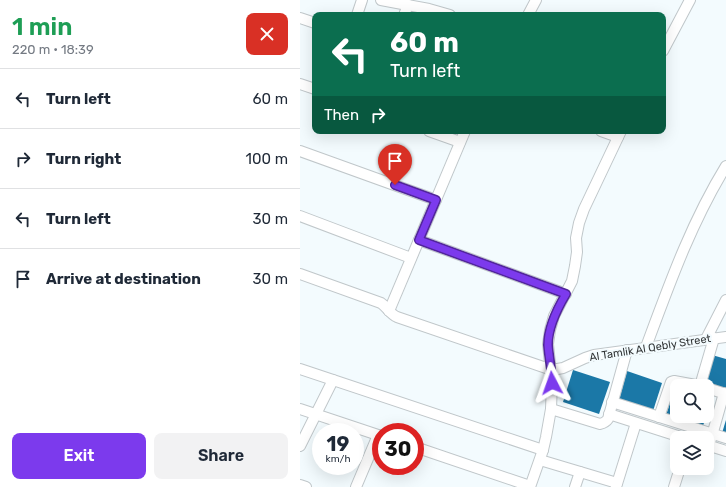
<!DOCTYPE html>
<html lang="en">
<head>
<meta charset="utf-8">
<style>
	body { margin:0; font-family:Rubik,sans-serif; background:#f2f2f3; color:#1f2937; height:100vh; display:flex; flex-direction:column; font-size:15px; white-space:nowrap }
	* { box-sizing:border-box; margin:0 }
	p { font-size:13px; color:#747a83 }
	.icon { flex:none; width:22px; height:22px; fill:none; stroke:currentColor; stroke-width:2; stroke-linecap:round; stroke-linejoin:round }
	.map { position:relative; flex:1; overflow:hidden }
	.side { display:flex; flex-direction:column; background:#fff; width:300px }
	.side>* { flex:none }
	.guide { position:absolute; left:12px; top:12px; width:354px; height:122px; border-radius:8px; box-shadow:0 4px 16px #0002; background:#0b6e4f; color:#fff; overflow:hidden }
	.fabs { position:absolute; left:370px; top:379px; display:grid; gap:8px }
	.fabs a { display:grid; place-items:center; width:44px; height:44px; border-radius:8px; background:#fff; box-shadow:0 4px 16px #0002; font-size:20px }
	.speed { position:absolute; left:12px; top:423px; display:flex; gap:8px; font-size:20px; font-weight:700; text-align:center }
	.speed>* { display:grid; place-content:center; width:52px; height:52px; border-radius:50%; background:#fff; box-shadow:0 4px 16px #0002; line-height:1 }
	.speed small { font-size:10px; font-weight:400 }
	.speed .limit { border:6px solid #d22; background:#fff; color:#111 }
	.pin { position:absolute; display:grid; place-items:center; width:34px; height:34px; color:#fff; margin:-41px -17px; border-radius:50% 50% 50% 0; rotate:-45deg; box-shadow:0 0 4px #0007 }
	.pin .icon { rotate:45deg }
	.me { position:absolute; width:44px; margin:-22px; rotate:356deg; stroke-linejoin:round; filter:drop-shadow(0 0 3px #0008) }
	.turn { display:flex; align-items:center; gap:14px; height:84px; padding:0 12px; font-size:18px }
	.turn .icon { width:52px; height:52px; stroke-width:2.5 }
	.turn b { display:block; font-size:28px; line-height:34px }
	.then { display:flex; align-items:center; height:38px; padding:0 12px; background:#0003; gap:8px; font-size:15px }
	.round { display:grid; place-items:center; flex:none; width:42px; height:42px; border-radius:8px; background:#f2f2f3 }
	.overview { display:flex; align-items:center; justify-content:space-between; height:68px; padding:0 12px }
	h1 { font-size:24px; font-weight:600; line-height:30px; color:#1e9e55 }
	.primary-button { display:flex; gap:8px; margin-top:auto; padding:8px 12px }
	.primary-button a { flex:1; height:46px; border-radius:8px; background:#7c3aed; color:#fff; font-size:16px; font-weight:600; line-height:46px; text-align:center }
	.primary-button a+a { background:#f2f2f3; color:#1f2937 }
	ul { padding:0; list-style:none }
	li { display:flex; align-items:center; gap:12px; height:60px; padding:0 12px; border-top:1px solid #e0e1e3 }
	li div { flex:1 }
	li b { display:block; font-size:15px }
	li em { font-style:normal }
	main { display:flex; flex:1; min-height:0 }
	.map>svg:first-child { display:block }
</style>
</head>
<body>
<main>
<section class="side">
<div class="overview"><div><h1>1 min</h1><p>220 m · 18:39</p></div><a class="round" style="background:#d93025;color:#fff"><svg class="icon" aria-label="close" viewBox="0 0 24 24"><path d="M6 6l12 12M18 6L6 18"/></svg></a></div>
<ul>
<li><svg class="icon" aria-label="left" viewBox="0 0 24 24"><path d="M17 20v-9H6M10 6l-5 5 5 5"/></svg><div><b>Turn left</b></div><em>60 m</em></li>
<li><svg class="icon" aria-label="right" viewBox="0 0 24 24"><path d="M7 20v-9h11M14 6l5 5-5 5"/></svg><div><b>Turn right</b></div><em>100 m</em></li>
<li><svg class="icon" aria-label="left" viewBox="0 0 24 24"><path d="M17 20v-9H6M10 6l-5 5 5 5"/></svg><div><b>Turn left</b></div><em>30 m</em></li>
<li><svg class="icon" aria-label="arrive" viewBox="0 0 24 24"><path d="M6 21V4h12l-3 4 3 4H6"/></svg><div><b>Arrive at destination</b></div><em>30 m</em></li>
</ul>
<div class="primary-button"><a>Exit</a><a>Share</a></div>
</section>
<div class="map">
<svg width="426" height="487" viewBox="0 0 426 487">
	<rect width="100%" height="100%" fill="#f3fbfe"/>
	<!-- building -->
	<g fill="#1b78a7">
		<path d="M412,355l14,4v31l-23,-8z"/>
		<path d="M273,370l37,12 -11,32 -36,-12z"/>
		<path d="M327,371l35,12 -9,28 -34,-11z"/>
		<path d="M377,382v34h29l-3,10 -37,-11z"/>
		<path d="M407,395l5,1 -5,16z"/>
		<path d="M426,420v15l-4,-2z"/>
	</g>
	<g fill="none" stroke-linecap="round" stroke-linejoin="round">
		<!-- street casing -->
		<g stroke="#c0c7ca" stroke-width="12">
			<g id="street">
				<path d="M81,0l48,9 21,6"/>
				<path d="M57,15l5,-15"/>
				<path d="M104,15l4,-10"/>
				<path d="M228,15l8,-15"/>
				<path d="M0,18l15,5"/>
				<path d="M363,51l27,-51"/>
				<path d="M0,84l15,5"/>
				<path d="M129,131l31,11"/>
				<path d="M301,131l17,6"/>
				<path d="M0,151l136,49"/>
				<path d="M0,216l111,42"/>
				<path d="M119,240l147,54"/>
				<path d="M0,274l81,29c6,4 9,11 16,14l155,53 11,-2 22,-10 9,-3 132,-18"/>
				<path d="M89,311l76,-180"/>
				<path d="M406,339l20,-39"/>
				<path d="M346,347c23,-62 45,-124 80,-181"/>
				<path d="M0,369l243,81"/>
				<path d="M400,386l14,-48"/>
				<path d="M407,388l19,6"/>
				<path d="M312,402l114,36"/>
				<path d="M0,409l81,27"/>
				<path d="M251,409l49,15c4,-1 6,-2 8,-5l19,-69"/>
				<path d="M309,414l75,24"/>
				<path d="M359,417l11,-32 1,-3 3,-1 27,5"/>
				<path d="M407,445l19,6"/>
				<path d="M0,446l33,-66"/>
				<path d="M409,446l15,-53"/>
				<path d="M115,447l115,39"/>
				<path d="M240,460l77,23"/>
				<path d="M0,485l6,2"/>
				<path d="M56,487l22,-52"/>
				<path d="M230,487l13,-37 3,-13 5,-28 1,-26 -4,-39 2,-14 4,-14 18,-35 3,-15 2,-14 -1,-14 3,-15 5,-14 37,-78"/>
				<path d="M275,487l5,-15"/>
				<path d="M316,487l20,-64"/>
				<path d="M374,487l6,-19"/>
			</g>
		</g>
		<!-- street -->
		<use href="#street" stroke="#fff" stroke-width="10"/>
	</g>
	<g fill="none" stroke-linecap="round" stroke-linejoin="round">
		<!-- route casing -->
		<g stroke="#51269a" stroke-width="10">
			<path id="route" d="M95,185l41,15 -17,40 147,54c-9,15 -18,33 -18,51 1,13 4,26 4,38"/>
		</g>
		<!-- route -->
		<use href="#route" stroke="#7c3aed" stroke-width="7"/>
	</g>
	<g text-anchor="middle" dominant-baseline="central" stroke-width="4" stroke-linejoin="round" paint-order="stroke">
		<!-- street labels -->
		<g font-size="11" fill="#323536" stroke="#f3fbfe">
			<text transform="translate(350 348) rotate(-9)">Al Tamlik Al Qebly Street</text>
		</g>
	</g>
</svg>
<div class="fabs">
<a><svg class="icon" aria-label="search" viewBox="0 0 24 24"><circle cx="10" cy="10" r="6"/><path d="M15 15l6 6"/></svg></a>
<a><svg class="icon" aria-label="layers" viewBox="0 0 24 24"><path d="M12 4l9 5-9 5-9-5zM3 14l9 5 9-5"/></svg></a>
</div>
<div class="speed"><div>19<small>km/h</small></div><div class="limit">30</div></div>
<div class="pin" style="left:95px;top:185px;background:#d93025"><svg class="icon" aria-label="arrive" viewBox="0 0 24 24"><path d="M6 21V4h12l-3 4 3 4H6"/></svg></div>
<svg class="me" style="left:252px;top:383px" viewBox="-20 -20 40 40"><path d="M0-17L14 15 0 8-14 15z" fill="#7c3aed" stroke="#fff" stroke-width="4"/></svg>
<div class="guide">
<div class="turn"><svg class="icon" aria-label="left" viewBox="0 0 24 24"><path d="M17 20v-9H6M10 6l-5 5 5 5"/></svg><div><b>60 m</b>Turn left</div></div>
<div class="then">Then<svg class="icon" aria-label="right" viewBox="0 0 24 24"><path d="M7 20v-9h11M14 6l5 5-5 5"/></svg></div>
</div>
</div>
</main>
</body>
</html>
